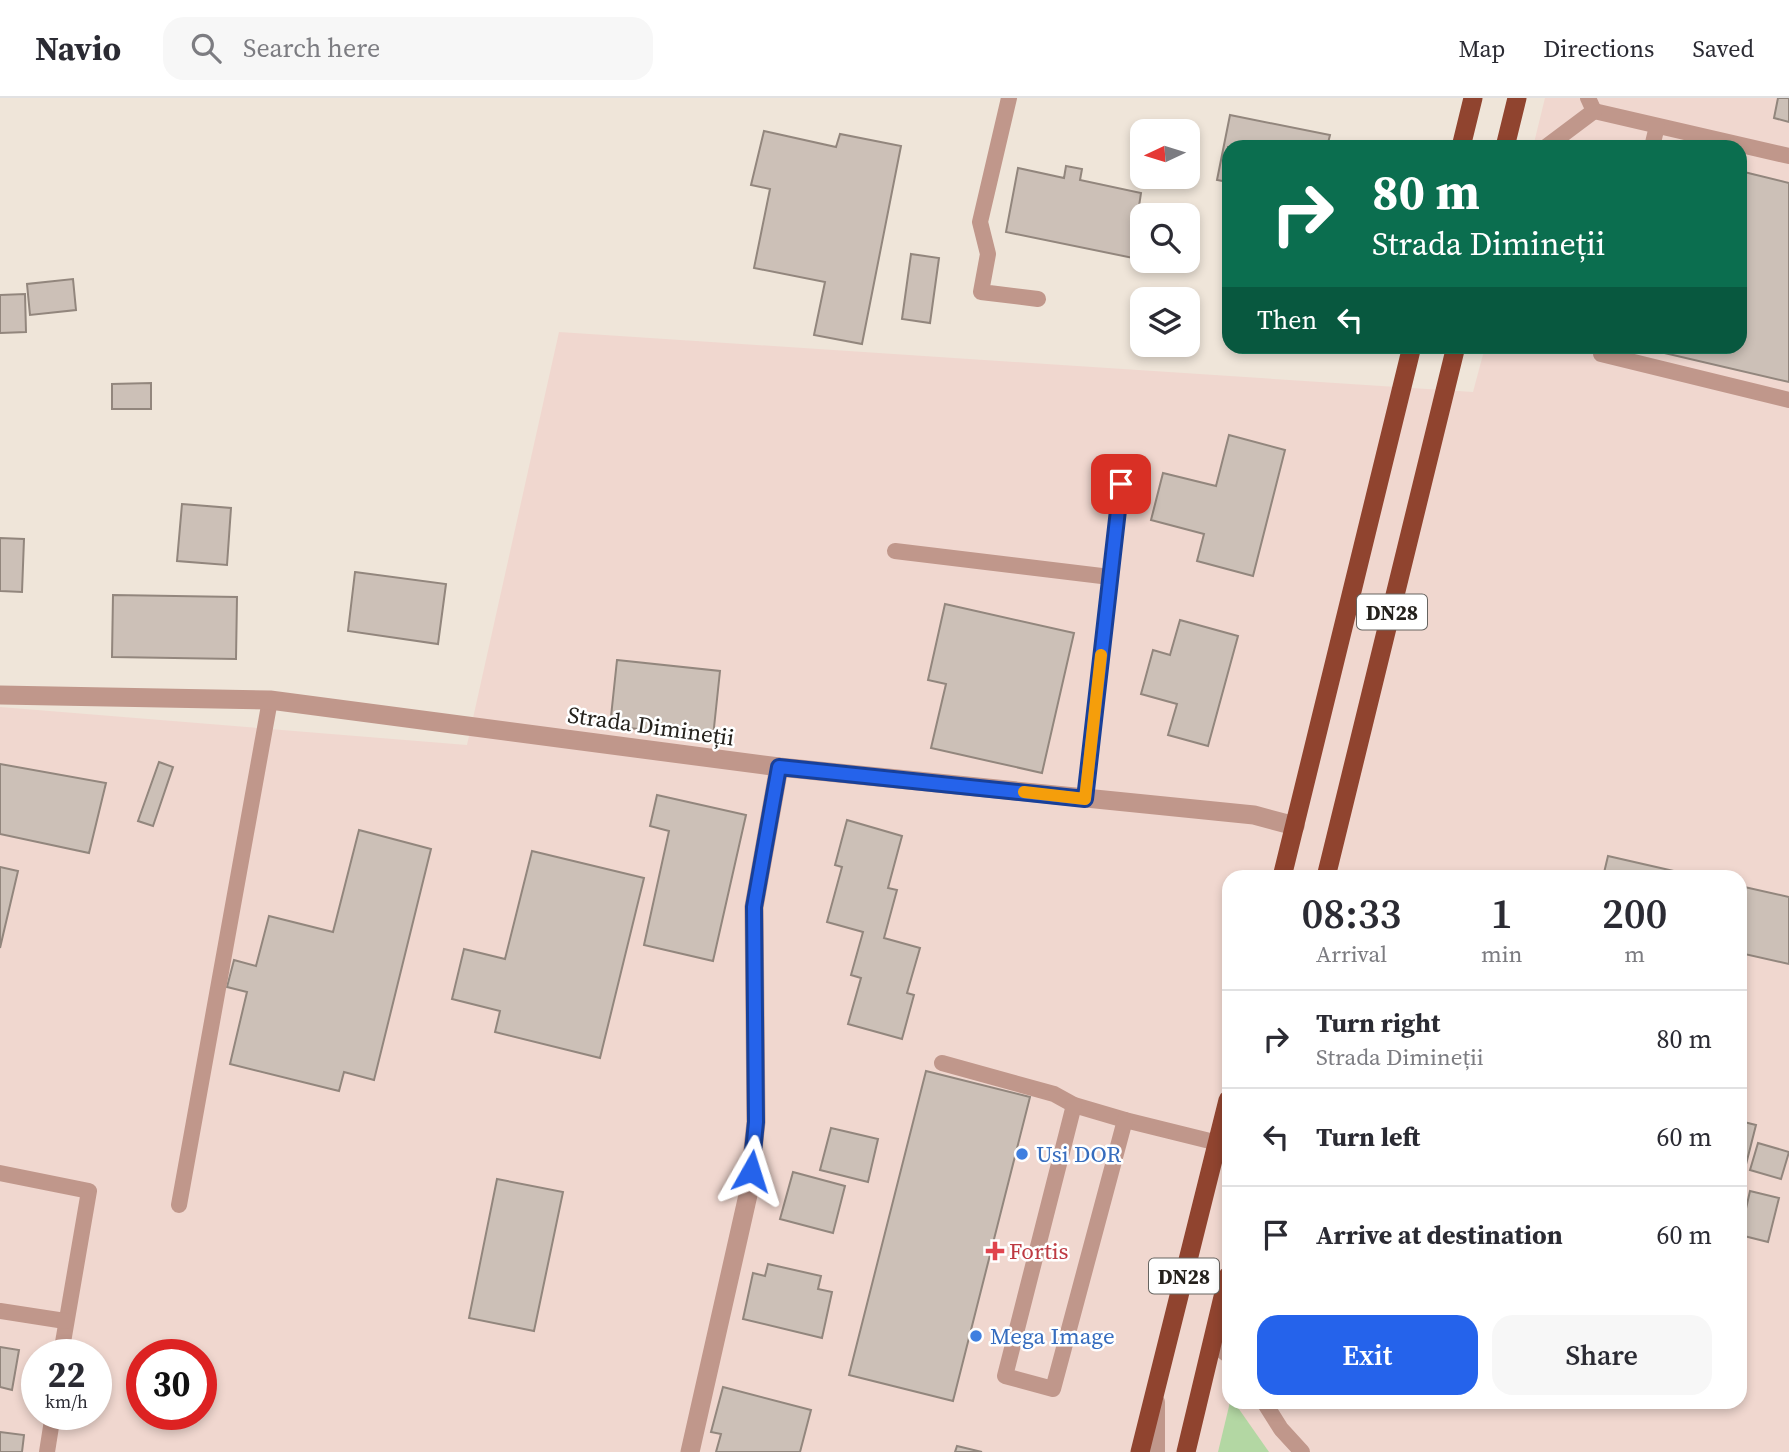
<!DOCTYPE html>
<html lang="en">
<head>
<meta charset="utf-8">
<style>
	body { margin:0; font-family:"Source Serif 4",serif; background:#f7f7f7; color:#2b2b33; height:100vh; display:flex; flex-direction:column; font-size:26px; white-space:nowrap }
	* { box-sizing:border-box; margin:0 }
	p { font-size:23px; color:#7c7c81 }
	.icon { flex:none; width:38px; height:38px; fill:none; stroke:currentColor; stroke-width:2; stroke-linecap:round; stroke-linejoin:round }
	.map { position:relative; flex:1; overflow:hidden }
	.drawer { position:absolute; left:1222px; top:772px; width:525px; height:539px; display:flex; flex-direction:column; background:#fff; border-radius:21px; box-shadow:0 4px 10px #0003 }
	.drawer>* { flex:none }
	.banner { position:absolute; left:1222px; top:42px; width:525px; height:214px; border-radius:21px; box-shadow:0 4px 10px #0003; background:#0b6e4f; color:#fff; overflow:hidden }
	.needle { width:46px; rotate:266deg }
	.fabs { position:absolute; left:1130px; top:21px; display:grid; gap:14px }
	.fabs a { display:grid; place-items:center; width:70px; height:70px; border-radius:14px; background:#fff; box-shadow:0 4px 10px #0003; font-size:35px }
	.speed { position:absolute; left:21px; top:1241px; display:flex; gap:14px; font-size:35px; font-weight:700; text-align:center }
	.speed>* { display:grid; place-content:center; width:91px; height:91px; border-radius:50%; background:#fff; box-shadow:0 4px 10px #0003; line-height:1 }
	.speed small { font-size:18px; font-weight:400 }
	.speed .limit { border:10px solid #d22; background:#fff; color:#111 }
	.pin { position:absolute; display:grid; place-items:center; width:60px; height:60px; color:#fff; margin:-30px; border-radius:14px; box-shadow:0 4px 10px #0006 }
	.me { position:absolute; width:77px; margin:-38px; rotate:6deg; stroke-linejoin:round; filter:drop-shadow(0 0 5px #0008) }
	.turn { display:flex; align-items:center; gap:24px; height:147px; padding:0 35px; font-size:32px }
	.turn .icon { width:91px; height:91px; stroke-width:2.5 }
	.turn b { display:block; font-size:49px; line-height:60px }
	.then { display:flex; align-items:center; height:66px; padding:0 35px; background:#0003; gap:14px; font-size:26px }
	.eta { display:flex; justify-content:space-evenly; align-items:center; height:119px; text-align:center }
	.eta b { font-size:42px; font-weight:600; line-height:49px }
	.button { display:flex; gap:14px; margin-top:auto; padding:14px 35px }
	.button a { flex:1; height:80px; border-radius:21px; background:#2563eb; color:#fff; font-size:28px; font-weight:600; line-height:80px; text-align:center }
	.button a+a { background:#f7f7f7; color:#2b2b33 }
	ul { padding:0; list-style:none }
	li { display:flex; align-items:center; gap:21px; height:98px; padding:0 35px; border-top:2px solid #e1e1e2 }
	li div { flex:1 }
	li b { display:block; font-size:26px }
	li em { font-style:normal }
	header { display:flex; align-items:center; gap:42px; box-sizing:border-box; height:98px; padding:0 35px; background:#fff; border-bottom:2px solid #e1e1e2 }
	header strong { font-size:33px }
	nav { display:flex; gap:38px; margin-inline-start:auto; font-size:24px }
	.search { width:490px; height:63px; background:#f7f7f7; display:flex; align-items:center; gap:18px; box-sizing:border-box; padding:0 24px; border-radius:21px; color:#7c7c81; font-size:26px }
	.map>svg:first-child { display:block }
</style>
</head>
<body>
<header>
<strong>Navio</strong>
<div class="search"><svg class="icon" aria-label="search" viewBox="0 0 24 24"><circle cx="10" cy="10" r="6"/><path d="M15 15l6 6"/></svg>Search here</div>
<nav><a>Map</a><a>Directions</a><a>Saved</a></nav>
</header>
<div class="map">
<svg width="1789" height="1354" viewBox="0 0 1789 1354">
	<rect width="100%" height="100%" fill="#efe5d9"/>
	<!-- industrial -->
	<path fill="#f0d7cf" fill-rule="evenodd" d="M1545,0h244v1354h-1789v-745l467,38 92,-413 914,60 12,-45 255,-1v-199h-207zM1228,779h512v525h-512zM37,1256h59v60h-59zM142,1256h59v60h-59z"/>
	<!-- green -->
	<path fill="#b3d7a3" d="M1230,1304h4l35,50h-51z"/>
	<!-- building -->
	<g fill="#ccc0b7" stroke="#92867d" stroke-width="2">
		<path d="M1778,0h11v24l-15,-4z"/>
		<path d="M1230,17l100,20 -3,12h-99v35l-11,-2z"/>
		<path d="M764,33l72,16 4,-13 61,12 -39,198 -48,-9 11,-53 -71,-14 16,-79 -19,-4z"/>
		<path d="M1066,68l16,3 -2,11 61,13 -3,20 11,2h-6v45l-137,-28 12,-64 46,10z"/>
		<path d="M1740,73l49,12v199l-129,-30 1,-6h79z"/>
		<path d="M911,156l28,4 -9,65 -28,-4z"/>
		<path d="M73,181l3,31 -46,5 -3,-31z"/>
		<path d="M25,196l1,38 -26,1v-38z"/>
		<path d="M151,285v26h-39v-25z"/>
		<path d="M1229,337l56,15 -32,126 -56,-15 7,-27 -53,-14 12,-47 53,13z"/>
		<path d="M182,406l49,4 -4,57 -50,-4z"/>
		<path d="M0,440l24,1 -2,53 -22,-1z"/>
		<path d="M355,474l91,12 -8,60 -90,-13z"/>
		<path d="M113,497l124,2 -1,62 -124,-2z"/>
		<path d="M945,506l129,29 -32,140 -111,-25 15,-64 -18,-4z"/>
		<path d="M1180,522l58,16 -30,110 -40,-11 9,-31 -36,-10 12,-44 17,5z"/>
		<path d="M617,562l103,11 -7,66 -103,-11z"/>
		<path d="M159,664l14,5 -20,59 -15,-5z"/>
		<path d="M0,666l106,19 -17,70 -89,-19z"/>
		<path d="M657,697l89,20 -33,146 -69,-16 25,-114 -19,-5z"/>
		<path d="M847,722l55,16 -14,52 9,2 -13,48 36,10 -13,45 7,2 -12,44 -54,-15 13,-46 -10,-3 12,-43 -36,-10 15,-55 -7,-2z"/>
		<path d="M359,732l72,19 -57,231 -30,-8 -5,19 -109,-27 17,-72 -20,-5 7,-27 22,6 13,-50 64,16z"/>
		<path d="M532,753l112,27 -44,180 -105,-26 5,-21 -48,-12 12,-50 41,10z"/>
		<path d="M1608,758l92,21h-97z"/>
		<path d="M0,769l18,4 -18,77z"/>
		<path d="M1740,788l49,11v67l-49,-11z"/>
		<path d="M926,973l104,26 -77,304 -104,-26z"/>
		<path d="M1740,1023l16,4 -16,63z"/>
		<path d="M831,1030l47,11 -10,43 -48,-12z"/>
		<path d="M1758,1045l31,9 -8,27 -31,-9z"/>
		<path d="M793,1074l52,14 -12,47 -53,-14z"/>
		<path d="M497,1081l66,13 -29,139 -65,-13z"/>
		<path d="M1750,1093l29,7 -11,44 -28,-7z"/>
		<path d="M768,1166l53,12 -3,13 14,3 -10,46 -79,-19 10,-46 12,3z"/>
		<path d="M0,1249l19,3 -7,40 -12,-3z"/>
		<path d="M723,1289l88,23 -11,42h-84l5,-18 -10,-2z"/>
		<path d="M0,1334l24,3 -2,17h-22z"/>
		<path d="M957,1348l25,6h-27z"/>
	</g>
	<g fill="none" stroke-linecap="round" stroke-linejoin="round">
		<!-- service -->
		<g stroke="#c0978b" stroke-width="16">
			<path d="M1009,0l-29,124 8,32 -7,38 57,7"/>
			<path d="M1594,13l195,45"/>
			<path d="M1546,49l48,-36 -6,-13"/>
			<path d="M1652,49l5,-21"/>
			<path d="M1602,248l-1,8 188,46"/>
			<path d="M895,453l215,26"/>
			<path d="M1085,700l36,-314"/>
			<path d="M942,965l112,31 20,11 51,15 93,23"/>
			<path d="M1074,1007l-69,271 48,13 72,-269"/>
			<path d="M0,1075l89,18 -28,163"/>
			<path d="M179,1107l91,-505"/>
			<path d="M0,1213l65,10"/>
			<path d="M1212,1245l16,12"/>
			<path d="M1157,1304v50"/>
			<path d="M1264,1304l17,27 21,23"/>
			<path d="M47,1354l6,-38"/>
		</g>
		<!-- minor -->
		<g stroke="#c0978b" stroke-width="19">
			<path d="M0,597l270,5 509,67 475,48 41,11"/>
			<path d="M690,1354l58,-257 8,-73 -2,-215 25,-140"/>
		</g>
		<!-- trunk -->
		<g stroke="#90442f" stroke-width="19">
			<path d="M1461,49l12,-49"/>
			<path d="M1505,49l12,-49"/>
			<path d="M1282,779l130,-531"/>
			<path d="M1326,779l130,-531"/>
			<path d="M1140,1354l88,-352"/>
			<path d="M1186,1354l42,-176"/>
		</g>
	</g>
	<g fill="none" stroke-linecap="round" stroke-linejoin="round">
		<!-- route casing -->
		<g stroke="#184099" stroke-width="18">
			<path id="route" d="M751,1073l5,-49 -2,-215 25,-140 306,32 36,-315"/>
		</g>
		<!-- route -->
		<use href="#route" stroke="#2563eb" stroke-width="12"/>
		<!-- slow -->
		<path stroke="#f59e0b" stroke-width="12" d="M1024,694l61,7 16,-144"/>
	</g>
	<!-- markers -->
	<g fill="#3f7fe0" stroke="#fff" stroke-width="2.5">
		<circle cx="1022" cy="1056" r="7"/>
		<circle cx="976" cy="1238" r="7"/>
	</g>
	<path fill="#e0444e" stroke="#fff" stroke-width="2.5" d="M991.5 1142.5h7v7h7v7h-7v7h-7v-7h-7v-7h7z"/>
	<g text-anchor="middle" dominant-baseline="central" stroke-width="5" stroke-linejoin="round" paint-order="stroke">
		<!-- shield labels -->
		<g fill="#fff" stroke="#666460" stroke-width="2">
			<rect x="1357" y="496.5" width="70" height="35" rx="5"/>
			<rect x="1149" y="1160.5" width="70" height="35" rx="5"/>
		</g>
		<g font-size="21" font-weight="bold" fill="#24211c">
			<text x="1392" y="514">DN28</text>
			<text x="1184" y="1178">DN28</text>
		</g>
		<!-- street labels -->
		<g font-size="23" fill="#24211c" stroke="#fff">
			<text transform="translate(651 628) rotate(8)">Strada Dimineții</text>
		</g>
		<!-- shop labels -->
		<g font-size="23" fill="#366cbe" stroke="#fff" text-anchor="start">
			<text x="1036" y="1056">Usi DOR</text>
			<text x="990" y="1238">Mega Image</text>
		</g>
		<!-- health labels -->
		<g font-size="23" fill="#be3a42" stroke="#fff" text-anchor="start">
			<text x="1009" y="1153">Fortis</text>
		</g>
	</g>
</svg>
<div class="fabs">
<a><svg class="needle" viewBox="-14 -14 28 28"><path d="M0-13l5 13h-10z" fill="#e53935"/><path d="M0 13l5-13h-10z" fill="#7c7c81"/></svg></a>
<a><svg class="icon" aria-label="search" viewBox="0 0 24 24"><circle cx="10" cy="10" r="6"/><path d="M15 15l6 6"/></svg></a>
<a><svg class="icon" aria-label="layers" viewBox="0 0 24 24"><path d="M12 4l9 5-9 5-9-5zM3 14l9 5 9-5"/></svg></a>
</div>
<div class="speed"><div>22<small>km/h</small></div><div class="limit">30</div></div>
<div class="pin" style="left:1121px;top:386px;background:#d93025"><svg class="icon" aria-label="arrive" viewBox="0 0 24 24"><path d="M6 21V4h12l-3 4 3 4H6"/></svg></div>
<svg class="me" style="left:751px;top:1073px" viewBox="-20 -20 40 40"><path d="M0-17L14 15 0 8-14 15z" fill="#2563eb" stroke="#fff" stroke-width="4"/></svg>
<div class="banner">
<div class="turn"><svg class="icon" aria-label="right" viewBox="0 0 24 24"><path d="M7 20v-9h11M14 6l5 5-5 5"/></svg><div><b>80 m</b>Strada Dimineții</div></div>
<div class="then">Then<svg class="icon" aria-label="left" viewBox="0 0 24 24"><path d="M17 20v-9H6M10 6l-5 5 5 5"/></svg></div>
</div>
<section class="drawer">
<div class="eta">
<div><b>08:33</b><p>Arrival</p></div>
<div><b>1</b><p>min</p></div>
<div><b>200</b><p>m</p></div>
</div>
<ul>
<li><svg class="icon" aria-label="right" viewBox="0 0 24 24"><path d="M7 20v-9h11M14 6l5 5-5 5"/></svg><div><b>Turn right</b><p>Strada Dimineții</p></div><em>80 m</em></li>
<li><svg class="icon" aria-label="left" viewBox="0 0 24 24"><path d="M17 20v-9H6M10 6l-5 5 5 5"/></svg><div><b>Turn left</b></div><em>60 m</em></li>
<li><svg class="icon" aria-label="arrive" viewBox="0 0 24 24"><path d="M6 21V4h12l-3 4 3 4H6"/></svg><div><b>Arrive at destination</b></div><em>60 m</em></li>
</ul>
<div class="button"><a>Exit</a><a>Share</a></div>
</section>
</div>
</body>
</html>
